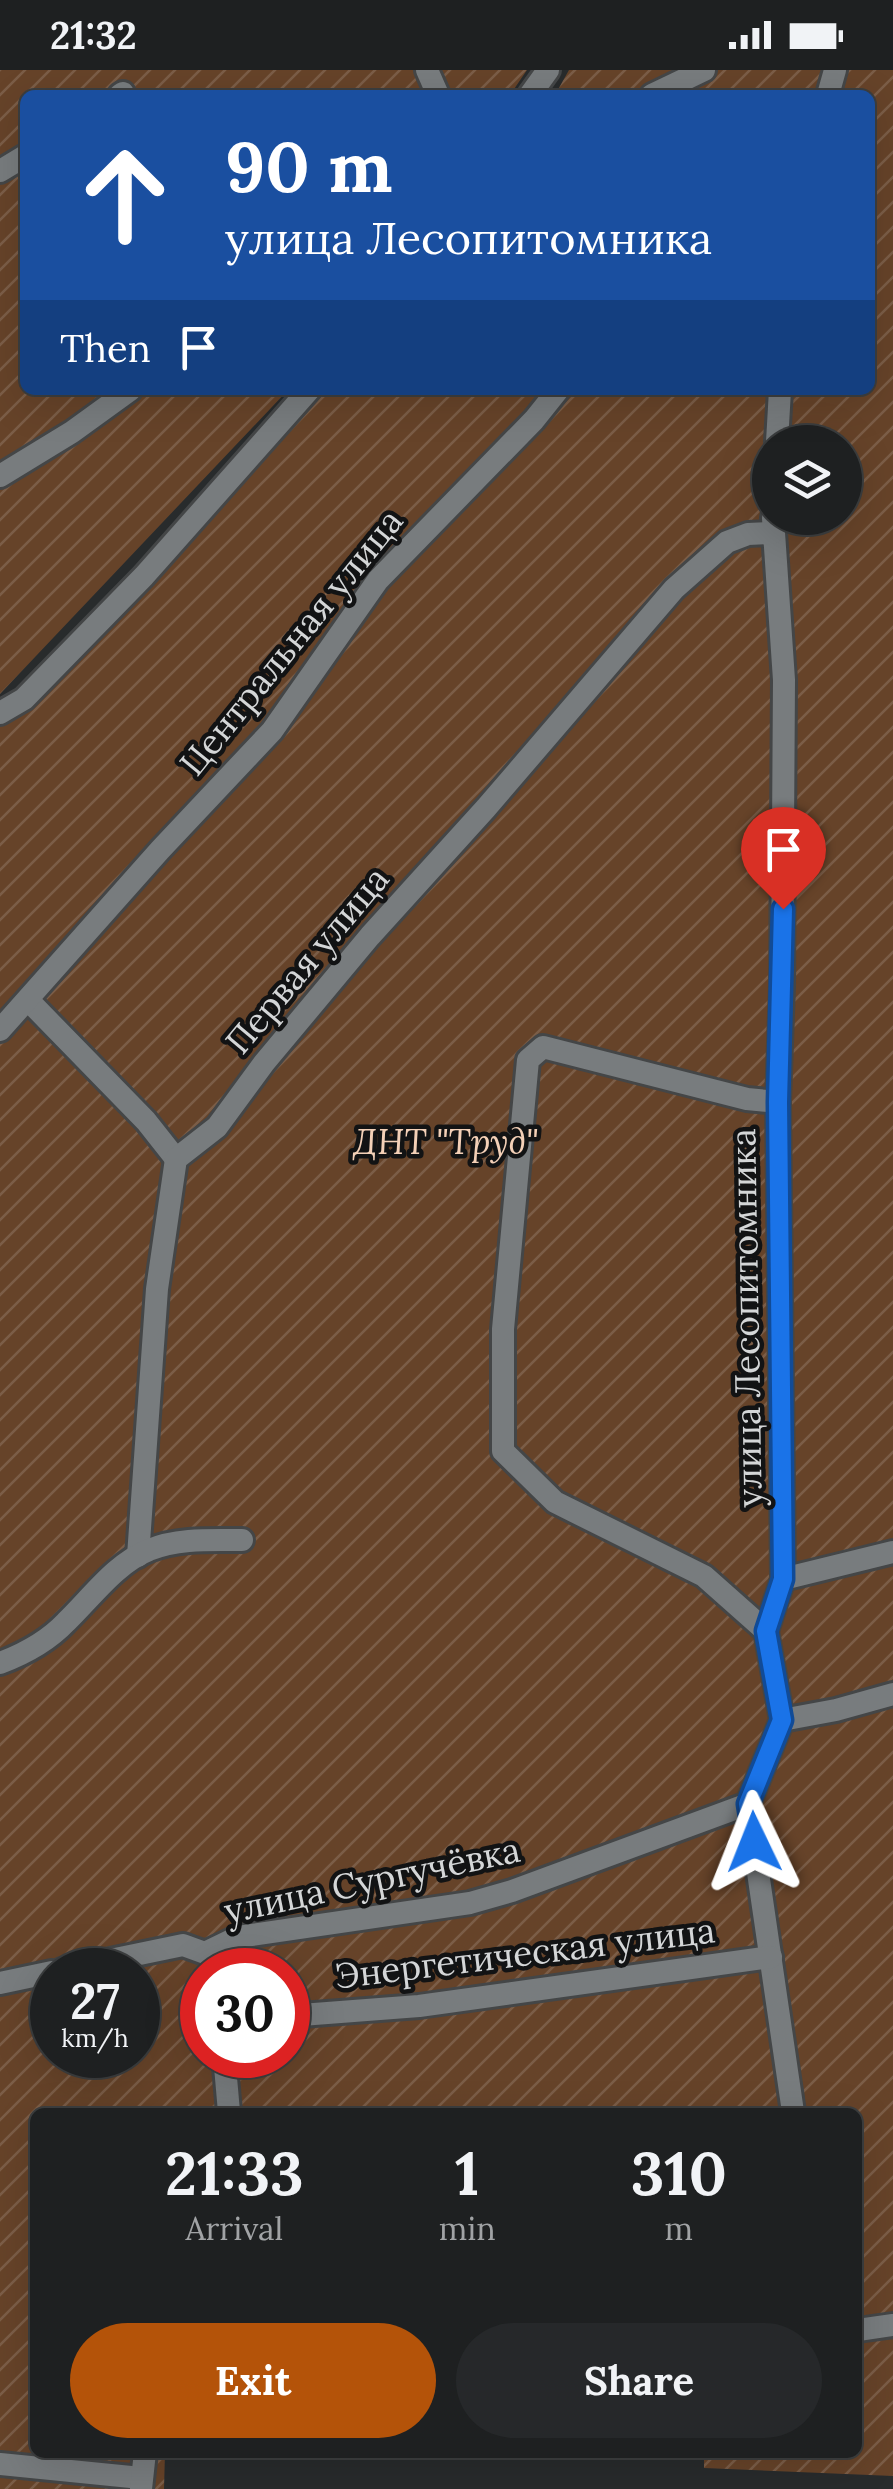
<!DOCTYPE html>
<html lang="en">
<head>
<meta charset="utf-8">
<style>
	body { margin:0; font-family:Lora,serif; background:#26282a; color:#f1f3f6; height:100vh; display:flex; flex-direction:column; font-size:38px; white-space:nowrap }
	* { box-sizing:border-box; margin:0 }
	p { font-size:32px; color:#a1a3a5 }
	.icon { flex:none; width:55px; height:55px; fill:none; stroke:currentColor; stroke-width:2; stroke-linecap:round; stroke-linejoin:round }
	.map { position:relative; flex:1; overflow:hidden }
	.drawer { position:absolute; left:30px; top:2038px; width:832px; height:350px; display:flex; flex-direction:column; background:#1e2021; border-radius:15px; box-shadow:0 10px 40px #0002,0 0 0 2px #3c3e3f }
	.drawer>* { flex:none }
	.top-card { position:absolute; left:20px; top:20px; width:855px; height:305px; border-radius:15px; box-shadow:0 10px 40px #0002,0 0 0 2px #3c3e3f; background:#1a4fa0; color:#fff; overflow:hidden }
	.buttons { position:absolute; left:752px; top:355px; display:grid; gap:20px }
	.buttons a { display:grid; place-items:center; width:110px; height:110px; border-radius:50%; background:#1e2021; box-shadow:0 10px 40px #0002,0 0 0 2px #3c3e3f; font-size:50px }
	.speed { position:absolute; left:30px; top:1878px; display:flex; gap:20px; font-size:50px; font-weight:700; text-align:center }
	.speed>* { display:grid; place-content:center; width:130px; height:130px; border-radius:50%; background:#1e2021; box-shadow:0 10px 40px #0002,0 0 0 2px #3c3e3f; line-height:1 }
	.speed small { font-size:25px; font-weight:400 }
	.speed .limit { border:15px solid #d22; background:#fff; color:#111 }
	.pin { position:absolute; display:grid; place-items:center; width:85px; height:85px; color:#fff; margin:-102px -42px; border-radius:50% 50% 50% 0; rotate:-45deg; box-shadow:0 0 10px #0007 }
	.pin .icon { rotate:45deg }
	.me { position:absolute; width:110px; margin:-55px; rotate:358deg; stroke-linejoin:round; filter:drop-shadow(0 0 8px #0008) }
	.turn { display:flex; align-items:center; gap:35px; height:210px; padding:0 40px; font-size:45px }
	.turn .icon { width:130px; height:130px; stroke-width:2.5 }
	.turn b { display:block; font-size:70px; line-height:85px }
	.then { display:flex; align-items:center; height:95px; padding:0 40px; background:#0003; gap:20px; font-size:38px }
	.eta { display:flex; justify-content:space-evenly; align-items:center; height:170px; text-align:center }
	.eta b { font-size:60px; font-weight:700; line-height:70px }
	.primary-button { display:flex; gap:20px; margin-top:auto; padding:20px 40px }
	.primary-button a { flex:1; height:115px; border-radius:60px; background:#b45309; color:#fff; font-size:40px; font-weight:700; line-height:115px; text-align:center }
	.primary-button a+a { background:#26282a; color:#f1f3f6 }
	.status { display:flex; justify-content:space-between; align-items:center; height:70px; padding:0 50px; background:#1e2021; direction:ltr }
	.status svg { height:28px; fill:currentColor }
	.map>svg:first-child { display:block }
</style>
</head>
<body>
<div class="status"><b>21:32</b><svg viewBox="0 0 49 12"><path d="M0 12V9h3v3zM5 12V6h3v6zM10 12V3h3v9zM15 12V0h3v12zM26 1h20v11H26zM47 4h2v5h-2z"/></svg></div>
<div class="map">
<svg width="893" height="2419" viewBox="0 0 893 2419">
	<defs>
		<pattern id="garden-furrows" width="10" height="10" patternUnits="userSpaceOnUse" patternTransform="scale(2.5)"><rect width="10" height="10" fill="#664329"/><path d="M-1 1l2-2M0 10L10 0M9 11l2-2" fill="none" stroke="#7b5d47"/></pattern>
	</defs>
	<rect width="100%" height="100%" fill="#282b2c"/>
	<!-- garden -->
	<g fill="url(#garden-furrows)" fill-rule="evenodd">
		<path d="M0,0h527l-17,25h-485v295h263l-288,304z"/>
		<path d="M569,0h324v2406l-189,-8v-15l154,-1v-340h-55l-50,-295 37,295h-755v340l130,1 -1,36h-164v-1763l28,-14 293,-322h549v-295h-315zM770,372h75v76h-75zM52,1900h86v85h-86zM202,1900h86v85h-86z"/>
	</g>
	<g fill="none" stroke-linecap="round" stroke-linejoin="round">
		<!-- minor casing -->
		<g stroke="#444647" stroke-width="28">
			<g id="minor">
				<path d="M427,0l11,25"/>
				<path d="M120,25l3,-2"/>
				<path d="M530,25l18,-25"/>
				<path d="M652,25l52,-25"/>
				<path d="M828,25l7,-25"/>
				<path d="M0,101l25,-15"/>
				<path d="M777,372l3,-52"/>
				<path d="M0,406l72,-44 58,-42"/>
				<path d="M773,448l11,162 -2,305 -4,117 5,477 -17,52 16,89 -34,84 45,308"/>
				<path d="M0,643l24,-14 120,-123 165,-186"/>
				<path d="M28,930l118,121 30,38"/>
				<path d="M0,960l160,-180 112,-119 106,-151 156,-160 24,-30"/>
				<path d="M138,1486l19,-267 19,-130 41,-32 47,-64 106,-127 116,-128 188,-219 53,-47 21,-8 24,-1"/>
				<path d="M783,1509l110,-27"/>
				<path d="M766,1561l-62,-55 -149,-74 -52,-51v-122l25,-269 15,-13 204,52 31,3"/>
				<path d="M0,1593c24,-9 48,-22 66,-41 25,-24 50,-59 83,-72 28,-12 63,-10 93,-10"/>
				<path d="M782,1650l54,-10 57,-16"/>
				<path d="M62,1900l121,-25 22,8 33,-16 232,-34 42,-12 236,-87"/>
				<path d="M0,1913l52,-11"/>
				<path d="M288,1946l131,-10 352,-49"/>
				<path d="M224,1985l5,57"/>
				<path d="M858,2260l35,-5"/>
				<path d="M0,2394l141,14"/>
				<path d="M141,2419l4,-37"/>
			</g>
		</g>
		<!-- minor -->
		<use href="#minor" stroke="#787c7e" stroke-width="22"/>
	</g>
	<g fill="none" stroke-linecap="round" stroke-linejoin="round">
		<!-- route casing -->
		<g stroke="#114b97" stroke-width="25">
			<path id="route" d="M754,1772l-6,-38 34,-84 -16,-89 17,-52 -5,-477 5,-193"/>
		</g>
		<!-- route -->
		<use href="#route" stroke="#1a73e8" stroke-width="18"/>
	</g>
	<g text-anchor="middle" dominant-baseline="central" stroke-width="9" stroke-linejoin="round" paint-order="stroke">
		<!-- street labels -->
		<g font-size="35" fill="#d4d6d7" stroke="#121314">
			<text transform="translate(291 572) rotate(-51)">Центральная улица</text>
			<text transform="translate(307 890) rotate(-50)">Первая улица</text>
			<text transform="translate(746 1248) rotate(-91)">улица Лесопитомника</text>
			<text transform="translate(372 1810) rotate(-12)">улица Сургучёвка</text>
			<text transform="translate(525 1883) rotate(-7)">Энергетическая улица</text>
		</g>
		<!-- park labels -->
		<g font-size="35" font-style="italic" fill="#f3d0b7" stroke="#121314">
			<text x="446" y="1071">ДНТ "Труд"</text>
		</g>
	</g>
</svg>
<div class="buttons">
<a><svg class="icon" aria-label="layers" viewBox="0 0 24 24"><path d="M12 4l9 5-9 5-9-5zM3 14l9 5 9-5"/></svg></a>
</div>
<div class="speed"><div>27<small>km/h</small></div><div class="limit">30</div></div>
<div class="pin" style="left:783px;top:839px;background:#d93025"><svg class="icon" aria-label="arrive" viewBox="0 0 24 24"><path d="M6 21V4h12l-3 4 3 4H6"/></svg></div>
<svg class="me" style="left:754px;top:1772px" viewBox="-20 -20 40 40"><path d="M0-17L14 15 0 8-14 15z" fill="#1a73e8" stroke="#fff" stroke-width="4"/></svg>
<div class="top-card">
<div class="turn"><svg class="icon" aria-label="ahead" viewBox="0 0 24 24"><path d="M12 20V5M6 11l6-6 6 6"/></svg><div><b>90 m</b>улица Лесопитомника</div></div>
<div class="then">Then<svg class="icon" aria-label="arrive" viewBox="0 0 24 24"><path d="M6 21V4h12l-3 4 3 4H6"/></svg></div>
</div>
<section class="drawer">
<div class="eta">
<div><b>21:33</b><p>Arrival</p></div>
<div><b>1</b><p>min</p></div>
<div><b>310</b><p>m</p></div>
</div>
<div class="primary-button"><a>Exit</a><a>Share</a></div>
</section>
</div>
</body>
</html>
